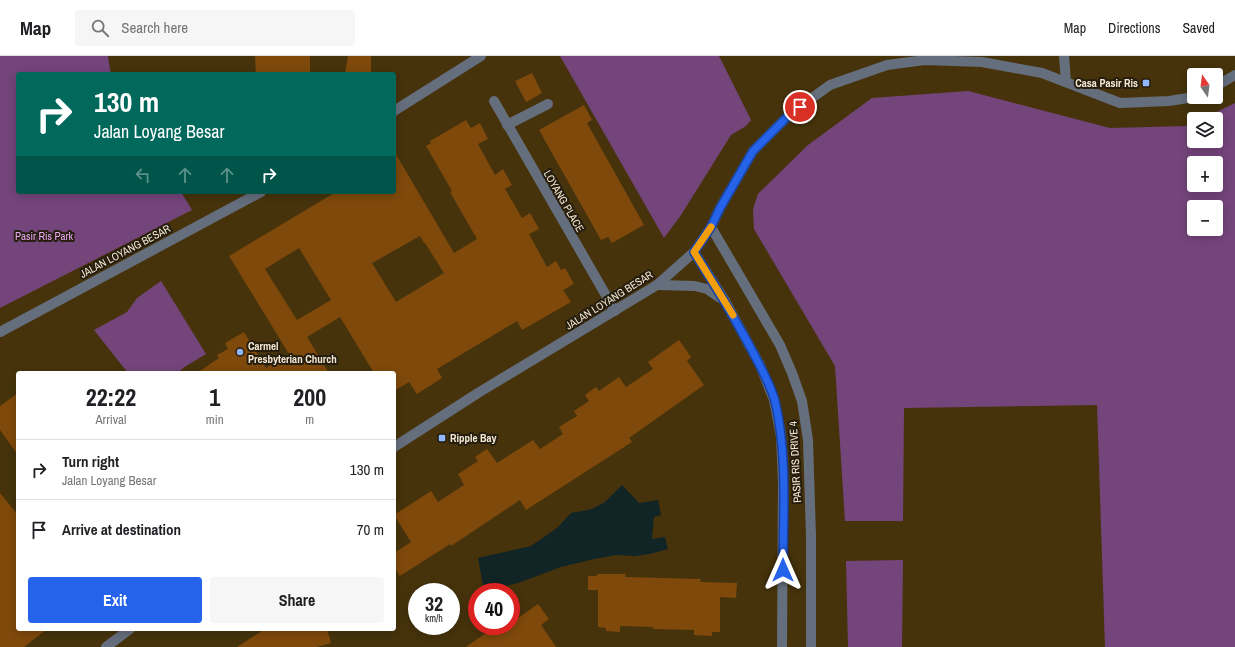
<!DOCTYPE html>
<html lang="en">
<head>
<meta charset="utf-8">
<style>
	body { margin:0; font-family:"Archivo Narrow",sans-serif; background:#f6f6f6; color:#202124; height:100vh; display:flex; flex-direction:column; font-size:15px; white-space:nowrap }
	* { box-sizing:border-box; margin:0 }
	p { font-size:13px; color:#757577 }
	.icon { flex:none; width:22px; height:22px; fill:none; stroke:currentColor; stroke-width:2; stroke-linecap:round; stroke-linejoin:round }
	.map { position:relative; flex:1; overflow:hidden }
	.panel { position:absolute; left:16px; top:315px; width:380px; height:260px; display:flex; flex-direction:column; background:#fff; border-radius:4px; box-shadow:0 2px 10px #0003 }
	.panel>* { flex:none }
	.top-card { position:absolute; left:16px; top:16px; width:380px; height:122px; border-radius:4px; box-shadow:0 2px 10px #0003; background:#00695c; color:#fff; overflow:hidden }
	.needle { width:26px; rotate:346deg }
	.buttons { position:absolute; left:1187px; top:12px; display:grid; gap:8px }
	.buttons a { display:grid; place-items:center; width:36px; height:36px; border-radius:4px; background:#fff; box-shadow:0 2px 10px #0003; font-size:20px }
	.speed { position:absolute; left:408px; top:527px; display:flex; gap:8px; font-size:20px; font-weight:700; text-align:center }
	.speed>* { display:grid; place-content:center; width:52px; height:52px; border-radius:50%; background:#fff; box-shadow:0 2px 10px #0003; line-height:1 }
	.speed small { font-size:10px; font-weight:400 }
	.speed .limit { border:6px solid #d22; background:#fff; color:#111 }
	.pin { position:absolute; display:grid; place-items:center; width:34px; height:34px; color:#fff; margin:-17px; border:2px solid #fff; border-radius:50%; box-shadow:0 1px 4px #0007 }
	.me { position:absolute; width:44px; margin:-22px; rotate:0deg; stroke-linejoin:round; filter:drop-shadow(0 0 3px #0008) }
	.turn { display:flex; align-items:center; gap:14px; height:84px; padding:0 12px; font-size:18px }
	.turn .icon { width:52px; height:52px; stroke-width:2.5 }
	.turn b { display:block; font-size:28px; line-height:34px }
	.lanes { display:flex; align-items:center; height:38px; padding:0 12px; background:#0003; justify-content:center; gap:20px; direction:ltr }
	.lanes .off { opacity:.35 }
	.eta { display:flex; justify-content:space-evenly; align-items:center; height:68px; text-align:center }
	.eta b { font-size:24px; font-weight:700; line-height:28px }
	.primary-button { display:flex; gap:8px; margin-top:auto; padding:8px 12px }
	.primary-button a { flex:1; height:46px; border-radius:4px; background:#2563eb; color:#fff; font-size:16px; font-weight:700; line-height:46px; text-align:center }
	.primary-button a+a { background:#f6f6f6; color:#202124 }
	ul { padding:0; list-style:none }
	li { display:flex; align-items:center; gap:12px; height:60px; padding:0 12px; border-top:1px solid #e0e0e0 }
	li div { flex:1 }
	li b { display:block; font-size:15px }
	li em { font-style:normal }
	header { display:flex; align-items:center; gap:24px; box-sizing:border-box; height:56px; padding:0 20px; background:#fff; border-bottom:1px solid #e0e0e0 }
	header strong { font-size:19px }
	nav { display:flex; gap:22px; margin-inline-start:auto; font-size:14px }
	.search { width:280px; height:36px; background:#f6f6f6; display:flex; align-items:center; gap:10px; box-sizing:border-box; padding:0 14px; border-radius:4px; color:#757577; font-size:15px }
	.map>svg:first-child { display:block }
</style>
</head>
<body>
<header>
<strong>Map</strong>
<div class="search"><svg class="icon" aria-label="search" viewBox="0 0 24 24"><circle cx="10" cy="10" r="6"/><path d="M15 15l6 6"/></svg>Search here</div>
<nav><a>Map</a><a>Directions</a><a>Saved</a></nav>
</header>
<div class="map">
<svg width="1235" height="591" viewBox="0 0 1235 591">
	<rect width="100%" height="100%" fill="#46330c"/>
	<!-- green -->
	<g fill="#74457b" fill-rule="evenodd">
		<path d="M0,0h108l2,14 2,4h-94v118h163l11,18 -192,98z"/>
		<path d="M560,0h159l32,64 -5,6 -15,9 -50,80 -17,23z"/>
		<path d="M968,35l142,37 77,-2 7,-3v18h22v-22h-14l33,-16v544h-130l-8,-242 -193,3 -1,113h-58l-10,-155 -81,-137 -1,-20 5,-15 50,-49 64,-47zM1194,107h22v22h-22zM1194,151h22v22h-22z"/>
		<path d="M161,225l45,73 -20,12 -9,7h-49l-34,-43 33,-18 10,-14z"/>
		<path d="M903,504l-1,87h-54l-2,-86z"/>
	</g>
	<!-- water -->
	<path fill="#112426" d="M622,429l17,18 19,-3 3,15 -7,2 -2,22 13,-2 3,12 -18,5 -15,2 -19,-1 -22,4 -33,8 -43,16 -34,8 -6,-33 53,-12 26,-18 14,-15 21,-4 13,-7z"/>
	<!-- building -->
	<g fill="#7f490b" fill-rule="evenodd">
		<path d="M255,0h55v18h-54z"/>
		<path d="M348,0h23v18h-26z"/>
		<path d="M532,17l10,20 -16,9 -11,-21z"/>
		<path d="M584,49l8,15 -5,3 57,102 -32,18 -4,-6 -7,3 -62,-110z"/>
		<path d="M466,64l5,8 9,-5 8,16 -10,5 17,31 8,-6 9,16 -7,4 17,29 8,-5 9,16 -10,5 18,33 9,-6 5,9 4,-2 9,16 -11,6 8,12 -49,28 -5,-9 -80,48 5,9 -25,16 -8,-12 -15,9v-18h-20l-34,-56 -33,20 22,36h-132l22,-15 -2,-3 11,-6 -3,-6 19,-11 22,36 23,-14 -60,-98 107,-64h58v-41l60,102 23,-14 -27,-47 2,-1 -26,-45 5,-3 -1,-2zM420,180l4,7h1l19,30 -48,29 -24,-39zM299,192l32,52 -34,20 -32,-51z"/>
		<path d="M679,284l12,17 -4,4 17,24 -75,53 3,4 -106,68 -6,-10 -69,46 -1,-2 -50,32 -6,-9v-14l17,-11 -17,-27 37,-24 7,11 26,-17 -6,-11 20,-13 -3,-4 12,-8 10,14 36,-23 7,9 23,-15 -4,-7 18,-11 -3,-5 15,-10 -4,-6 11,-8 3,4 20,-14 7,10 27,-18 -5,-7z"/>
		<path d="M18,337v62l-18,-25v-24z"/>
		<path d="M0,437l18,22v114h29l-23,18h-24z"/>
		<path d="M597,518h29l-1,3 76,2 -1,3 37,1 -1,15 -16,-1v35h-8v4l-18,-1v-5l-41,-1v-2l-33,-1v6l-14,-1v-3l-8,-1v-37h-10v-14h9z"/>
		<path d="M538,548l11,15 -8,6 15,22h-90l30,-21h15v-3z"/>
		<path d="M265,573h62l4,14 -14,4h-80z"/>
	</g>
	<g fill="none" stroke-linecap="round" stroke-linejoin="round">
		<!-- minor -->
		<g stroke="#656e7d" stroke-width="10">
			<path d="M1064,0l2,26"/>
			<path d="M1216,30l19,-11"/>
			<path d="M494,45l121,210"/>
			<path d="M394,55l87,-55"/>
			<path d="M507,69l41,-21"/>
			<path d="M711,171l69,118 12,28 10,28 6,39 3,96v111"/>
			<path d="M694,196l31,49 35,64 14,35 7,36 2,46 -1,165"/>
			<path d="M657,229l38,1 12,3 13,9"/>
			<path d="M0,276l261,-140"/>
			<path d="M394,391l84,-54 179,-108 37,-33 17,-25 9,-19 33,-57 37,-37 40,-29 57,-20 38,-5 57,2 60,11 78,30 49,-2 25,-4"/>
			<path d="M106,591l24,-18"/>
		</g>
	</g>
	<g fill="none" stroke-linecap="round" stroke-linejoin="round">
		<!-- route casing -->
		<g stroke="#184099" stroke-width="10">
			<path id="route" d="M783,514c0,-55 5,-114 -8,-169 -5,-18 -18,-41 -27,-58 -17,-31 -35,-61 -54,-91l17,-25 9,-19 33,-57 37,-37 10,-7"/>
		</g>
		<!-- route -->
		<use href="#route" stroke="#2563eb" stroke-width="7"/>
		<!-- slow -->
		<path stroke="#f59e0b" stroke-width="7" d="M711,171l-17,25 39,63"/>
	</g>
	<!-- markers -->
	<g fill="#91b8fd" stroke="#251d0d" stroke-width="1.5">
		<rect x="1142" y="23" width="8" height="8" rx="2"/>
		<circle cx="240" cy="296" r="4"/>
		<rect x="438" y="378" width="8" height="8" rx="2"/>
	</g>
	<g text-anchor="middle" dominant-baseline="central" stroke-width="4" stroke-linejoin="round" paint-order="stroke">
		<!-- poi labels -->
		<g font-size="11" font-weight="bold" fill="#f3e8d3" stroke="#251d0d" text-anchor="start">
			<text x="1138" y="27" text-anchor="end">Casa Pasir Ris</text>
			<text x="248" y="290">Carmel<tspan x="248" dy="13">Presbyterian Church</tspan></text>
			<text x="450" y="382">Ripple Bay</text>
		</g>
		<!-- street labels -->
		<g font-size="11" fill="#f3e8d3" stroke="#251d0d">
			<text transform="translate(564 145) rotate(60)">LOYANG PLACE</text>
			<text transform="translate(125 195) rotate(-28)">JALAN LOYANG BESAR</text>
			<text transform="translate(609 244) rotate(-32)">JALAN LOYANG BESAR</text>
			<text transform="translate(795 406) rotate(-93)">PASIR RIS DRIVE 4</text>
		</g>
		<!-- park labels -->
		<g font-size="11" fill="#eaa9f5" stroke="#251d0d">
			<text x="44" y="180">Pasir Ris Park</text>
		</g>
	</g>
</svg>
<div class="buttons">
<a><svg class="needle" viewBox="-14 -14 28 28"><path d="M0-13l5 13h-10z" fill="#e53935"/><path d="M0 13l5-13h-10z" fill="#757577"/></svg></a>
<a><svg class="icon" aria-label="layers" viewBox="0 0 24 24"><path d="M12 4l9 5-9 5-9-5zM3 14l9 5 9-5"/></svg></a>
<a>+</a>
<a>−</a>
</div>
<div class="speed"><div>32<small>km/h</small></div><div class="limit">40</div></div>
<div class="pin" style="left:800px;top:51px;background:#d93025"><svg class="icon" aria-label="arrive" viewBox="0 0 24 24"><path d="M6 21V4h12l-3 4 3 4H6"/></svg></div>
<svg class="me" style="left:783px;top:514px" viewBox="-20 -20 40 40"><path d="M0-17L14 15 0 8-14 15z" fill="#2563eb" stroke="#fff" stroke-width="4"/></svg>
<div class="top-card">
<div class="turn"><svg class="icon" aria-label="right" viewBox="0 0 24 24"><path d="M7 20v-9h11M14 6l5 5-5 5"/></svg><div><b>130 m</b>Jalan Loyang Besar</div></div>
<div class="lanes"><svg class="icon off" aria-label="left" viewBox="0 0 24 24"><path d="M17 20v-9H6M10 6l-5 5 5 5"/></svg><svg class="icon off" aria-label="ahead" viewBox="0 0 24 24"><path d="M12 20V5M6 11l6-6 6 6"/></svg><svg class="icon off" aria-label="ahead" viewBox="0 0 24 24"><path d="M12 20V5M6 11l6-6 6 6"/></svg><svg class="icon" aria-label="right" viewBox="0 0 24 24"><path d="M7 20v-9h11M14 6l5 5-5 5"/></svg></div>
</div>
<section class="panel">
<div class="eta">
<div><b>22:22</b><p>Arrival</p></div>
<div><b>1</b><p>min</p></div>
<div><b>200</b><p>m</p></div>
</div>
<ul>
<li><svg class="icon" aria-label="right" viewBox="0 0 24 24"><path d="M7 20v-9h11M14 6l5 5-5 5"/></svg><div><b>Turn right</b><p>Jalan Loyang Besar</p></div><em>130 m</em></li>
<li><svg class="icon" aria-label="arrive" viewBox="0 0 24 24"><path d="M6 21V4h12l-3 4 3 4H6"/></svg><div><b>Arrive at destination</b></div><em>70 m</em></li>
</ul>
<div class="primary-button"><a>Exit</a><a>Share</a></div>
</section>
</div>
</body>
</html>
